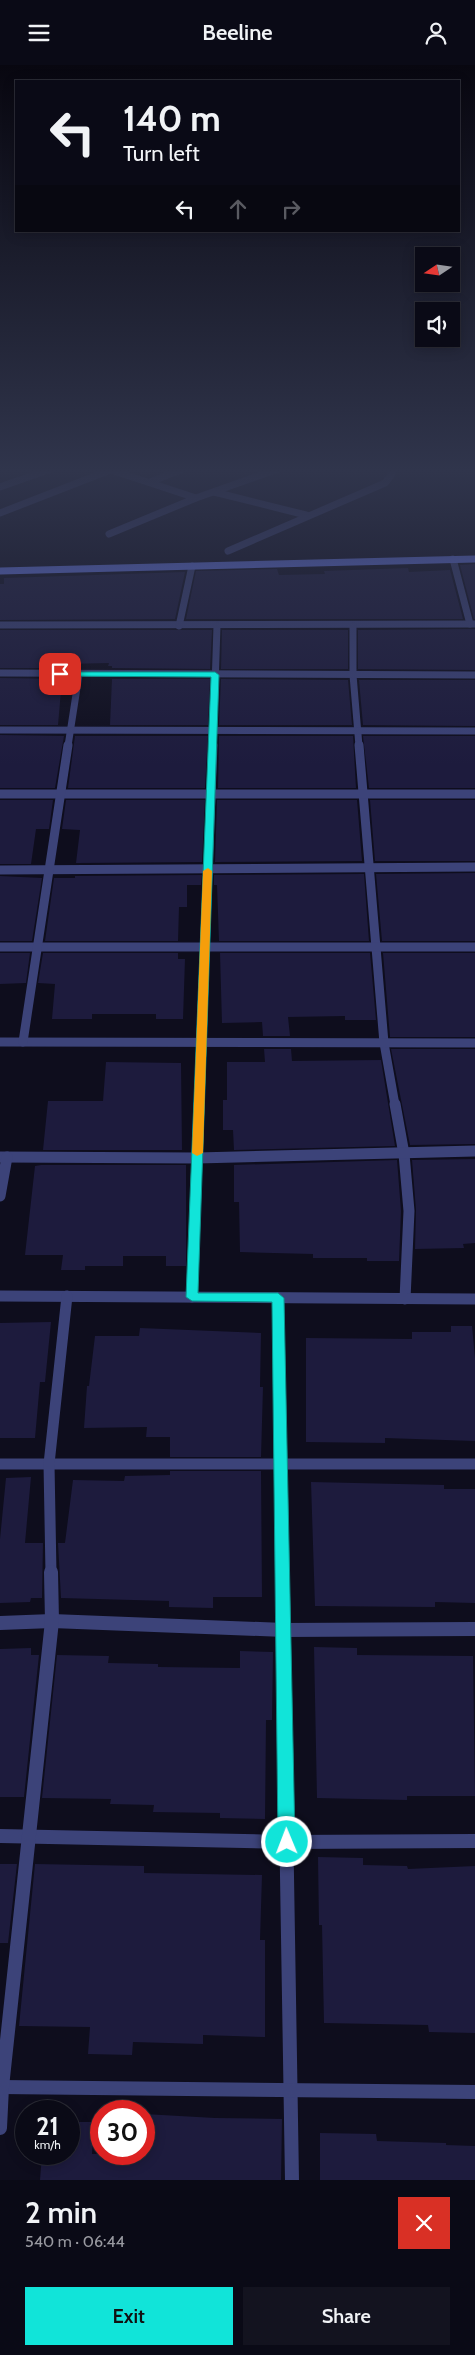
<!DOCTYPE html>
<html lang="en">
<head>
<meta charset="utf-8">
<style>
	body { margin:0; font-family:Cabin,sans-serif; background:#13131f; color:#f1f3f6; height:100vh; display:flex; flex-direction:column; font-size:19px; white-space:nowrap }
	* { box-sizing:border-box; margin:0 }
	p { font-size:16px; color:#999aa1 }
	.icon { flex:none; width:28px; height:28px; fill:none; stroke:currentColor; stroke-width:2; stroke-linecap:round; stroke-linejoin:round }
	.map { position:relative; height:2115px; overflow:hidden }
	.panel { display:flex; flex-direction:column; background:#0a0a16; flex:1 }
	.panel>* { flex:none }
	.hud { position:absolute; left:15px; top:15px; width:445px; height:152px; border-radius:0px; box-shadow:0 2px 12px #0003,0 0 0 1px #2a2b35; background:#0a0a16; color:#f1f3f6; overflow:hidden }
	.needle { width:32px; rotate:257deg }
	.controls { position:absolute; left:415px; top:182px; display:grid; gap:10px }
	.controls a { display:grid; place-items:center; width:45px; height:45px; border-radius:0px; background:#0a0a16; box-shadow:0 2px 12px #0003,0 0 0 1px #2a2b35; font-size:25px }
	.speed { position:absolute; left:15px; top:2035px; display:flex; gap:10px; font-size:25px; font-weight:700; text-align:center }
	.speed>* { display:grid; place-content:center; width:65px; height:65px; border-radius:50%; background:#0a0a16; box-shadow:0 2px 12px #0003,0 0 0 1px #2a2b35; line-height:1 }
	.speed small { font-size:12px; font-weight:400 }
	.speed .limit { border:8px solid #d22; background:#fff; color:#111 }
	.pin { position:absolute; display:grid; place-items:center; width:42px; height:42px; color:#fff; margin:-21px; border-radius:10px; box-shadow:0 2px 8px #0006 }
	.me { position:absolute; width:55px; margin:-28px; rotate:359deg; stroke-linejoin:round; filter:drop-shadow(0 0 4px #0008) }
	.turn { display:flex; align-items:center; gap:18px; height:105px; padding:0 25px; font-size:22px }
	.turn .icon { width:65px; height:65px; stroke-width:2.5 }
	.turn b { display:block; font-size:35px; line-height:42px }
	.lanes { display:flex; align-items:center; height:48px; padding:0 25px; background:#0003; justify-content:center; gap:25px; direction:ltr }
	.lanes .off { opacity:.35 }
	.round { display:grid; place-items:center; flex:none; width:52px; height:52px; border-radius:0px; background:#13131f }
	.overview { display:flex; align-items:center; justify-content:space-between; height:85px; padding:0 25px }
	h1 { font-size:30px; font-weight:600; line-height:38px }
	.cta { display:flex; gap:10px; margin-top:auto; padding:10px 25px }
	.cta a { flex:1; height:58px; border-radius:0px; background:#11e4d9; color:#111; font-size:20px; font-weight:600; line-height:58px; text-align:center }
	.cta a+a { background:#13131f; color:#f1f3f6 }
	header { display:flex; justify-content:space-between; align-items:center; height:65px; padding:0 25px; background:#0a0a16; font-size:22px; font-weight:600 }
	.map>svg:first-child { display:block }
</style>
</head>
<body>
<header><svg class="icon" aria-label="menu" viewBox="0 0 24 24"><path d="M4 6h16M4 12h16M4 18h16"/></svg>Beeline<svg class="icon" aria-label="person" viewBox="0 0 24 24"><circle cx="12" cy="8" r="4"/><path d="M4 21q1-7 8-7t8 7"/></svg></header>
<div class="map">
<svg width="475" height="2115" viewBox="0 0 475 2115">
	<rect width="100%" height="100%" fill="#0e0d1d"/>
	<!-- building -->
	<g fill="#1d1b3d">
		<path d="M475,499v55h-1l-14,-54z"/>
		<path d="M408,503l1,4 41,-2 13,49h-277l10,-48 81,-2 2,6 46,-1 -1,-3z"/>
		<path d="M185,507l-10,47 -175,1v-36h4v-6z"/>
		<path d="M475,564v41l-117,-1v-39z"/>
		<path d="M0,565h212l-2,39 -98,-1v-2h-4l1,-3 -45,1 -1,4h-63z"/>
		<path d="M222,565h126v39h-127z"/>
		<path d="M0,613l62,1 -4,46h-58z"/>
		<path d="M112,614h98l-2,46h-98z"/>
		<path d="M221,614l127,1 4,45h-133z"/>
		<path d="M359,615h116v46l-112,-1z"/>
		<path d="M0,670l64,1 -9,52h-55z"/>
		<path d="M75,671h133l-3,52h-137z"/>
		<path d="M219,671h134l3,52h-138z"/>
		<path d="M363,671h112v52h-106z"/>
		<path d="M0,735h53l-4,29h-13l-5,35h-31z"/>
		<path d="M66,735h139l-3,62 -126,1 4,-33 -18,-1z"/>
		<path d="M217,735h140l5,61 -147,1z"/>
		<path d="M370,735h105v61h-100z"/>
		<path d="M475,808v68h-93l-6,-67z"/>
		<path d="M364,809l5,67h-150l-2,-56h-3v-10z"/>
		<path d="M202,810l-1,10h-14v22h-8l-1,34h-133l9,-63h21v-2z"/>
		<path d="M0,811l42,2 -10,63h-32z"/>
		<path d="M0,888h30l-4,30 -26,1z"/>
		<path d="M43,888h135v6h7l-2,60h-27v-5h-64v5h-40l3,-35 -17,-1z"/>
		<path d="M220,888h150l6,67h-31v-4l-57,1 2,19h-27l-1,-14 -40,1z"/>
		<path d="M383,888h92v84h-85z"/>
		<path d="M264,984h27l1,12 89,-1 14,86 -161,4 -1,-20h-10v-30h4v-38h38z"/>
		<path d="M391,984h84v95l-65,1z"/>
		<path d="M106,997l75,1 1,87h-139l5,-49h55z"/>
		<path d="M475,1094v84l-12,1 1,4 -49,1 1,-39 -4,-50z"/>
		<path d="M397,1095l4,51 -2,50h-32v-3h-54v-4l-73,-2 -1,-50h-5v-37z"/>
		<path d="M41,1100h145v101h-20v-10h-43v10h-38v4h-24l2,-15h-38l10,-89z"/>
		<path d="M51,1257l-6,60h-5l-5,56h-35v-115z"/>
		<path d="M451,1261h21l3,32v83l-90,-3v5l-79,-1v-104l106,1v-7h39z"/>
		<path d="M140,1263l121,5 -1,54h3l-2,70h-91v-20h-24l1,-10 -63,1 3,-42h2l6,-50h44z"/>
		<path d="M170,1406h91l1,126h-49v11l-44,-1v-6l-108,-3 -3,-55h7l8,-63 51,1 1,-5 45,-1z"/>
		<path d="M31,1412l-6,66h18l-1,55h-11l-1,4 -30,1v-64l6,-61z"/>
		<path d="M311,1417l133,3v4h31v114l-40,-1v5l-120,-1z"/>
		<path d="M314,1582l43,1v7l116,1 2,140h-68v4l-90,-2z"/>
		<path d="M31,1583v7h8l-15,142h-24v-148z"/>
		<path d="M240,1586l33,1 -1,68h-6l-1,99 -45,-1v-5l-67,-1 1,-7 -44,-1 1,-5 -69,-1 15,-143 52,1 -1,7 50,1v3l82,1z"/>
		<path d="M318,1792l45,1v7l44,1 1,3 67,-3v167l-46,-1 -1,-7 -104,-2 -2,-98h-3z"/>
		<path d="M0,1799h17l-9,79h-8z"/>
		<path d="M35,1799l109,2v7l118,2 -2,65h5v97l-62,-2v9l-70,-2 -1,13 -44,-1 2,-27 -71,-1z"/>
		<path d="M144,2049l71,4 67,1 -1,61h-241l2,-26h27v-32h25l-2,32h52z"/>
		<path d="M320,2068l56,1 1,7 69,2v2l29,1v34h-155z"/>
	</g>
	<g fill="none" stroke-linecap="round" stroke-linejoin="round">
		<!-- street-far3 -->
		<g stroke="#3c4379" stroke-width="7">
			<path d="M108,404l88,29 -87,36"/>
			<path d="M150,417l33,-13"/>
			<path d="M0,422l51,-18"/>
			<path d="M214,427l92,23"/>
			<path d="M196,433l82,-29"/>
			<path d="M0,448l113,-44"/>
			<path d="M228,486l157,-68 7,-9v-5"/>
			<path d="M453,494l17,65"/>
			<path d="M0,560l475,-1"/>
			<path d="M179,561l13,-60"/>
			<path d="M353,561v49l6,71"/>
			<path d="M0,608l475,2"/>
			<path d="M0,665l475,1"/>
			<path d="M68,681l11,-71"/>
			<path d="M213,681l4,-120"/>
		</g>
		<!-- street-far2 -->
		<g stroke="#3c4379" stroke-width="9">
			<path d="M359,680l25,298 11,62"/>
			<path d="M0,729h475"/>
			<path d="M0,805l475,-3"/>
			<path d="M0,882h475"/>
			<path d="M0,977l475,1"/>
			<path d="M23,977l45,-297"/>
			<path d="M199,1040l14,-360"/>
		</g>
		<!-- street-far1 -->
		<g stroke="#3c4379" stroke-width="11">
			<path d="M395,1039l9,50 5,57 -4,88"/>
			<path d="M0,1092l197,1 278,-7"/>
			<path d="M0,1131l7,-39"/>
			<path d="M0,1231l475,3"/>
			<path d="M192,1232l7,-193"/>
			<path d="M278,1233l4,275"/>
			<path d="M0,1399h475"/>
			<path d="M51,1508l-2,-109 18,-168"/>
		</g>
		<!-- street -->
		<g stroke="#3c4379" stroke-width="14">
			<path d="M282,1507l10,608"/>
			<path d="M0,1558l52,-2 232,9 191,-1"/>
			<path d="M0,1771l287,6 188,-1"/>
			<path d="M0,2022l475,5"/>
			<path d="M0,2063l2,-41 50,-466 -1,-49"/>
		</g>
		<!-- secondary -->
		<path stroke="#6b7df4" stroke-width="7" d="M0,506l475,-12"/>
	</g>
	<!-- sky -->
	<linearGradient id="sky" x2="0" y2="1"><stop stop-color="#080710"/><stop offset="0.58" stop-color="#30354c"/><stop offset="1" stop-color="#30354c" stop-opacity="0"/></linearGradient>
	<rect width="475" height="700" fill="url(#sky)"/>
	<!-- route -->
	<path fill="#11e4d9" stroke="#0b948d" d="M60,607h155l4,3 -21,618h80l6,5 11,544 -2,5 -6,2 -6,-2 -3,-5 -6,-540 -80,-1 -6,-4 25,-620 -154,-1v-3z"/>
	<!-- slow -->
	<path fill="#f59e0b" d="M208,803l4,3 -9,282 -6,3 -5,-3 11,-282z"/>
</svg>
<div class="controls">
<a><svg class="needle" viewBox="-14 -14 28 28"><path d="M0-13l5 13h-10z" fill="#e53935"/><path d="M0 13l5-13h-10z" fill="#999aa1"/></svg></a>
<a><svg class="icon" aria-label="sound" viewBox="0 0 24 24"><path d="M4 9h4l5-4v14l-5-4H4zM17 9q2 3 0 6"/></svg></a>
</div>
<div class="speed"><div>21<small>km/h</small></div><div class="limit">30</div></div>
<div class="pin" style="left:60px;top:609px;background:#d93025"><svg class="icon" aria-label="arrive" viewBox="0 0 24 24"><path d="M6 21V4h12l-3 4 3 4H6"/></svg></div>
<svg class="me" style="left:287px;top:1777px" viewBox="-20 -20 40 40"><circle r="17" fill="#11e4d9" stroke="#fff" stroke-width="3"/><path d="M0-11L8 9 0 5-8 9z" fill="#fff"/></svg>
<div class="hud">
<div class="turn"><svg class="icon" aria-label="left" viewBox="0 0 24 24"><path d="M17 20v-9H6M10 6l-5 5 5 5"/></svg><div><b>140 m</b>Turn left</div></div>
<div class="lanes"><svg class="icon" aria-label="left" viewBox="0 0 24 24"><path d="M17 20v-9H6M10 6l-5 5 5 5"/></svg><svg class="icon off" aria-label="ahead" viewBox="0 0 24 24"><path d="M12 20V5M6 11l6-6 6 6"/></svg><svg class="icon off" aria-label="right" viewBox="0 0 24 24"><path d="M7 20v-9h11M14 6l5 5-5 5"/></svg></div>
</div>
</div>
<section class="panel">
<div class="overview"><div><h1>2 min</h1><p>540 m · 06:44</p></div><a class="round" style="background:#d93025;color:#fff"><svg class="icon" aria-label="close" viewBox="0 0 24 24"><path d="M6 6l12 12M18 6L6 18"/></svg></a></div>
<div class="cta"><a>Exit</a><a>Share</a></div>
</section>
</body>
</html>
